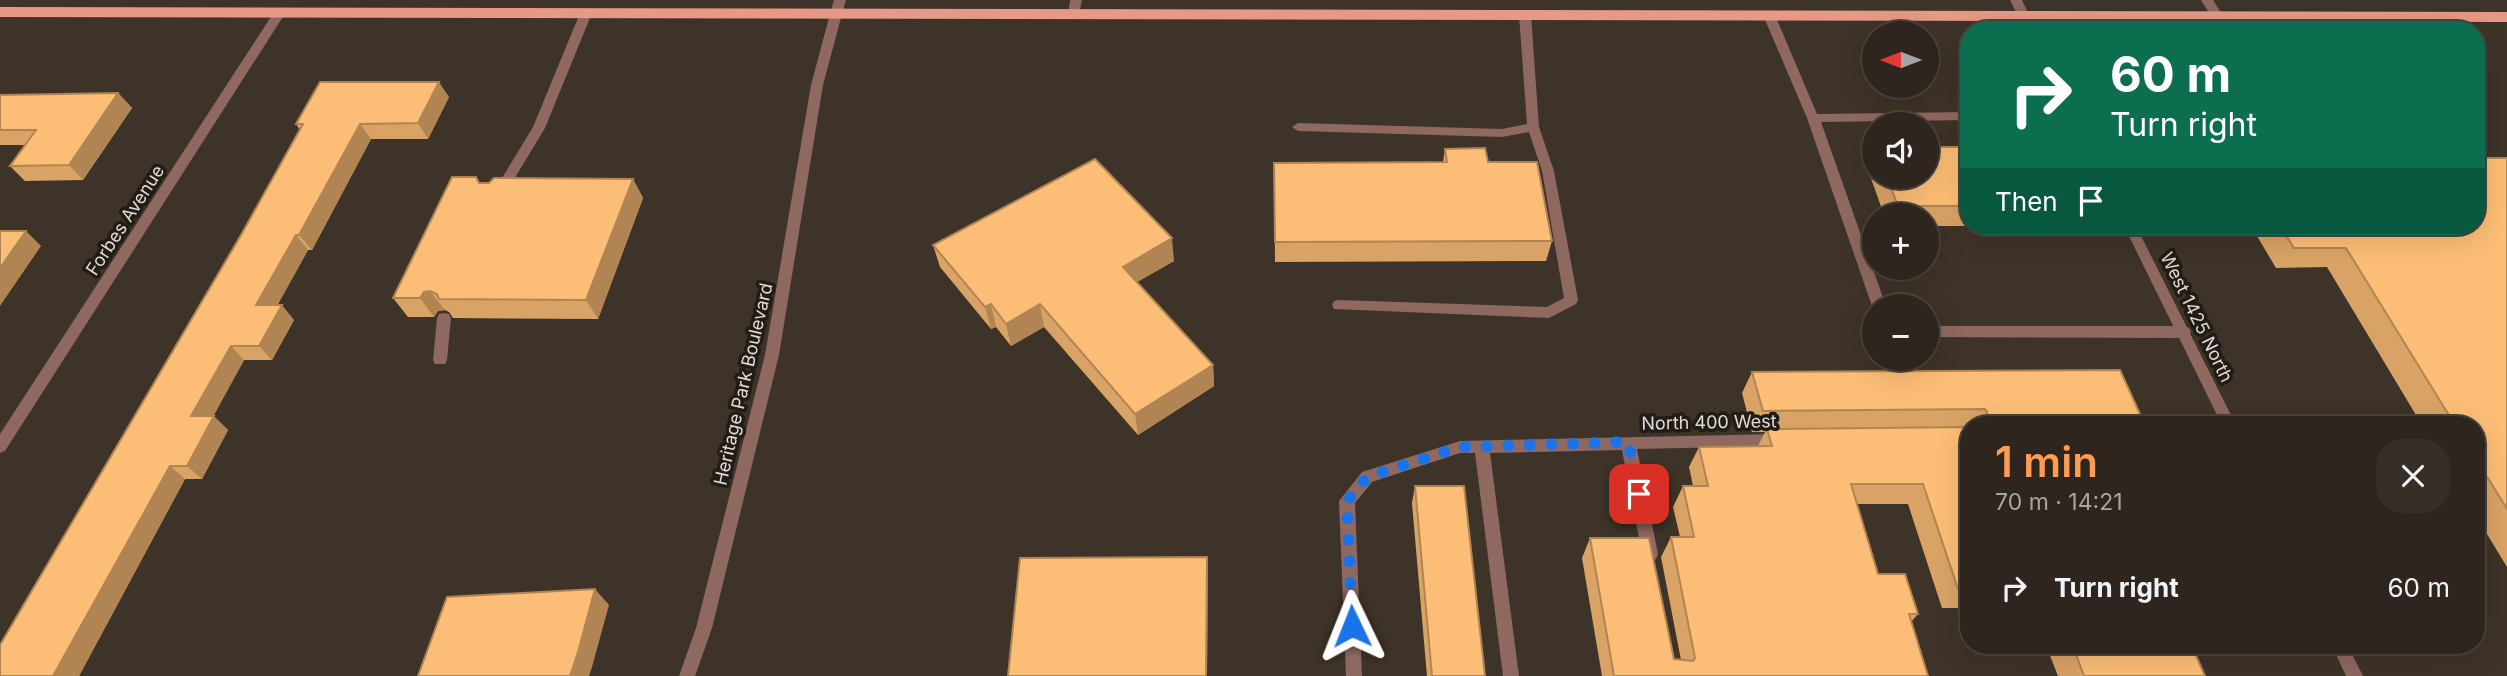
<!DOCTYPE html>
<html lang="en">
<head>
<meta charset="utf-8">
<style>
	body { margin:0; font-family:Inter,sans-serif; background:#362e27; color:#f1f3f6; height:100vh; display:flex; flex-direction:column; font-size:26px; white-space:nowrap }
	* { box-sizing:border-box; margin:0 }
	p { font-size:23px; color:#a7a5a4 }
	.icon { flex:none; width:38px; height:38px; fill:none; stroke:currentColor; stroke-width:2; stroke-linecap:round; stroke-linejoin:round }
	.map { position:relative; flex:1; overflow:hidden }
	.details { position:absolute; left:1960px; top:416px; width:525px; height:238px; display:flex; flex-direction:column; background:#2e261e; border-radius:28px; box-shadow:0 7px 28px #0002,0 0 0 2px #49433c }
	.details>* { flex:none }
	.top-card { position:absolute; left:1960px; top:21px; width:525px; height:214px; border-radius:28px; box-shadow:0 7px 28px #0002,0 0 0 2px #49433c; background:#0b6e4f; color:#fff; overflow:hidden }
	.needle { width:46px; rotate:270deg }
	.fabs { position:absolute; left:1862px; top:21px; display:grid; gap:14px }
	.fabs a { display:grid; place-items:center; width:77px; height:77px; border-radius:50%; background:#2e261e; box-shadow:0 7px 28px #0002,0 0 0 2px #49433c; font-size:35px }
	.pin { position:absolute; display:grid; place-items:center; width:60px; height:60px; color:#fff; margin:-30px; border-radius:14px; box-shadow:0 4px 10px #0006 }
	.me { position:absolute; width:77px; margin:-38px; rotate:358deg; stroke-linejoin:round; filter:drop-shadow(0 0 5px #0008) }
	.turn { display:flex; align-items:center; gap:24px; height:147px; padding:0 35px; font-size:32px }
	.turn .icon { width:91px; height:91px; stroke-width:2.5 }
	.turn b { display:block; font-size:49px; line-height:60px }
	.then { display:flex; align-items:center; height:66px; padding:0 35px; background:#0003; gap:14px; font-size:26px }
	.round { display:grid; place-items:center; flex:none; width:74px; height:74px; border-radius:28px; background:#362e27 }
	.headline { display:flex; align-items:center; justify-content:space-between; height:119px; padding:0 35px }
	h1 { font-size:42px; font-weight:600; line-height:52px; color:#fc9d53 }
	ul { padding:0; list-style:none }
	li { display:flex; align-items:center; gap:21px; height:105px; padding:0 35px }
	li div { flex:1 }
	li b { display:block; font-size:26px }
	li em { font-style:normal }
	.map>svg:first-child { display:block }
</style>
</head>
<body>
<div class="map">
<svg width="2507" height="676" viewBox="0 0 2507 676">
	<rect width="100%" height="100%" fill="#3e3328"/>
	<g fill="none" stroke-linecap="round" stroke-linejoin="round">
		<!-- service -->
		<g fill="#8f685f" fill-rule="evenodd">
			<path d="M1070,0h12l-4,18 -4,1 -6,-4z"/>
			<path d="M2010,0h12l7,15 -2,3h-8z"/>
			<path d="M2201,0h12l10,16 -2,3h-8z"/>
			<path d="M586,9l6,4 -47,115 -41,68h-10l-1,-3 40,-66 47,-114z"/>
			<path d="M1525,11l6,4 8,112 15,44 24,129 -2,4 -27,14 -215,-9 -2,-4 2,-4 5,-1 208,7 17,-9 -22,-127 -13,-39 -27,5 -204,-6 -6,-4 6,-4 204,6 25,-5 -8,-109z"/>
			<path d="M1769,11l6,4 42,99 152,-2v8l-148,2 65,184h-12v4l-2,-4 -65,-188 -44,-103z"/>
			<path d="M444,313l5,1 2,4 -4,42 -2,4h-10l-2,-4 4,-42 2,-4z"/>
			<path d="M2184,326l5,2 2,4 -2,4 -5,2 -257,-1v-11z"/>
			<path d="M1778,434l5,2 2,4 -2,4 -5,2 -141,3 21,105 -2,5 -6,2 -6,-2 -2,-5 -20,-104 -132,3 29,223h-16l-28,-223h-15l-88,29 -17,21 7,173h-16l-7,-175 23,-29 98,-31z"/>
		</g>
		<!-- minor -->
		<g fill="#8f685f" fill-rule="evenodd">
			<path d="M834,0h12l-4,14 -6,4 -6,-4z"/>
			<path d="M280,8l6,4 -281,439 -5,2v-19l276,-425z"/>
		</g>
		<!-- tertiary -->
		<g fill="#8f685f" fill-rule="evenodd">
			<path d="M836,10l6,4 -19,71 -44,270 -67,273 -17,48h-16l17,-48 69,-273 46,-270 19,-71z"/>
			<path d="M2023,11l4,1 10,18h-12l-8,-15z"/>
			<path d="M2124,226h12l100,199h-14z"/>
			<path d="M2332,646h16l15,30h-17z"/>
		</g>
		<!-- primary -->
		<path fill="#e69987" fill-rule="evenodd" d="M0,7l2507,5v10l-2507,-5z"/>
	</g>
	<!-- wall -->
	<g fill="#d9a365">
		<path d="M118,93l14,15 -49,72 -58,1 -15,-15 15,-21h-25v-50z"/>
		<path d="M449,97l-21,42h-57l-59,111h-4l-31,55 17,15 -22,40h-28l-31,56 15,14 -26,49h-17l-106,197h-79l241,-441 59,-105 -4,-6z"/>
		<path d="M1969,147v79h-42v-11h-43l-17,-48 7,-15v25h53z"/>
		<path d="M1445,149l43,13 64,79 -6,20 -271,1 -1,-99 169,-1z"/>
		<path d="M2507,158v409l-31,-51v-91h-54l-95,-158 -51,1 -25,-42h225z"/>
		<path d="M633,179l10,19 -45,121 -145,-1 -4,-6 -4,-2 -7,1 -4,6h-26l-15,-19 86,-115z"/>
		<path d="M933,245l241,16 -37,21 76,83 1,21 -76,49 -94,-108 -33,19 -15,-19 -5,2 -51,-62z"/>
		<path d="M1752,372l393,53h-176v183h-27l-34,-104h-51l21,70 40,40 -7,8 17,54h-326l-20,-118 8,-20 84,121 7,1 -20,-103 10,-20h9l-7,-30 10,-21h10l-4,-19 10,-20 59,-1 7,-14h-13l-10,-39z"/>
		<path d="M1415,486l70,190h-58l-15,-173z"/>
		<path d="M2012,646h180l13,30h-147l-11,-28 -34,1z"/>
	</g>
	<!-- shaded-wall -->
	<g fill="#b08553">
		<path d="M439,82l10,15 -21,42 -10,-16z"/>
		<path d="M118,93l14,15 -49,72 -14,-15z"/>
		<path d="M360,124l11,15 -59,111 -13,-15z"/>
		<path d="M633,179l10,19 -45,121 -12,-19z"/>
		<path d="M26,231l15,15 -41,60v-38z"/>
		<path d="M296,235l12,15 -38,69 -14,-14z"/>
		<path d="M1172,238l2,23 -49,28 -2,-22z"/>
		<path d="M430,291l15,19 -7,1 -4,6 -14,-19 4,-6z"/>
		<path d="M991,304l5,23 -5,2 -6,-22z"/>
		<path d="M1040,304l4,23 -33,19 -5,-22z"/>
		<path d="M282,305l12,15 -22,40 -13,-14z"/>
		<path d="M231,346l13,14 -38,70 -15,-14z"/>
		<path d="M1213,365l1,21 -76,49 -3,-21z"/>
		<path d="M214,416l14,14 -26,49 -15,-13z"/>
		<path d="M170,466l15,13 -106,197h-26z"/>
		<path d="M1207,557l1,19 -1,100h-1z"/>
		<path d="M595,589l14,16 -17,62 -3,9h-19z"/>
	</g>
	<!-- building -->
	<g fill="#fcbe76" stroke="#b08553" stroke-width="2">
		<path d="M320,82h119l-21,41 -58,1 -61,111h-3l-40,70h26l-23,41h-28l-40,70h23l-27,50h-17l-117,210h-53v-31l241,-410 62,-111h-7z"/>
		<path d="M118,93l-49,72 -59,1 26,-36h-36v-35z"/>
		<path d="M1927,147h42v59h-71l-11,-29h40z"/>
		<path d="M1485,148l3,14h49l15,79 -277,1 -1,-79 173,-1 -2,-13z"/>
		<path d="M2476,158h31v351l-31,-50v-34h-21l-109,-177h-52l-14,-22h196z"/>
		<path d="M1095,159l77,79 -49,29 90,98 -78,49 -95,-110 -34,20 -15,-20 -6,3 -52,-62z"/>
		<path d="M452,177h24l3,6h10l5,-5 139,1 -47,121 -147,-1 -2,-5 -7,-3 -6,1 -4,6h-27z"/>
		<path d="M0,231h26l-26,37z"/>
		<path d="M2120,370l25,55h-159l1,-1v-12l-2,-3 -222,2 -11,-39z"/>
		<path d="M1969,427v162h-11l-35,-105h-72l27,90h27l13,40h-9l19,62h-314l-24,-138h59l25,121 19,2 2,-3 -24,-121h23l-11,-51h25l-9,-39 73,-1 -5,-17z"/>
		<path d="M1415,486h49l21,190h-53z"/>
		<path d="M1207,557l-1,119h-198l12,-118z"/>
		<path d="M595,589l-17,63 -8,24h-152l29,-79z"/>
		<path d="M2073,646h119l13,30h-121z"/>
	</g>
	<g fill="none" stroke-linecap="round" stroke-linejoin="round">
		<!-- route -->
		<path stroke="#1a73e8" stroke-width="12" stroke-dasharray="0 21.6" d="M1352,626l-5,-125 20,-24 93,-30 168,-5 11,52"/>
	</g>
	<g text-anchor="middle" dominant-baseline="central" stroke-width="7" stroke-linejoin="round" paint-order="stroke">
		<!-- street labels -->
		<g font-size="18" fill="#e2dbd4" stroke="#211c17">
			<text transform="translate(125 220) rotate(-57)">Forbes Avenue</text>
			<text transform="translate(2197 317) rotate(64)">West 1425 North</text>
			<text transform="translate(743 384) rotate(-77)">Heritage Park Boulevard</text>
			<text transform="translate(1709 422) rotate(-1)">North 400 West</text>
		</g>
	</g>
</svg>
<div class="fabs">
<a><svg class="needle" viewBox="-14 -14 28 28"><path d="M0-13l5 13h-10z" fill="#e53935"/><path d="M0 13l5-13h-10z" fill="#a7a5a4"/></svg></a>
<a><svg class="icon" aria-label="sound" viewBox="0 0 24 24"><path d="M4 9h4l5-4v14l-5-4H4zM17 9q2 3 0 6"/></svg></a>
<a>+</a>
<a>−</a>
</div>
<div class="pin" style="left:1639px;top:494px;background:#d93025"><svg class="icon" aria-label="arrive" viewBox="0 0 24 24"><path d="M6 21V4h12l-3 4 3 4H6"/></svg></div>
<svg class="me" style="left:1352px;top:626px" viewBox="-20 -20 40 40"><path d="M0-17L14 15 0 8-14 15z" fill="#1a73e8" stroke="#fff" stroke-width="4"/></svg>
<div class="top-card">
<div class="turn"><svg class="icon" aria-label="right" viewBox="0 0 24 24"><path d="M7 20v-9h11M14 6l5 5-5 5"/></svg><div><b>60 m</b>Turn right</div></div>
<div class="then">Then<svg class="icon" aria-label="arrive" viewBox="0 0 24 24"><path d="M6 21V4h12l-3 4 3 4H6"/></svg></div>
</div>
<section class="details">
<div class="headline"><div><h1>1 min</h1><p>70 m · 14:21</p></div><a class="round"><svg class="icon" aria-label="close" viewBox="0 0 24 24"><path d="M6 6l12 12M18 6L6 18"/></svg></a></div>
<ul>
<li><svg class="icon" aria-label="right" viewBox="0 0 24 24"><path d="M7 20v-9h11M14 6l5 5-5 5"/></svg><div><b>Turn right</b></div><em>60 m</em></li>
</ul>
</section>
</div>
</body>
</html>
